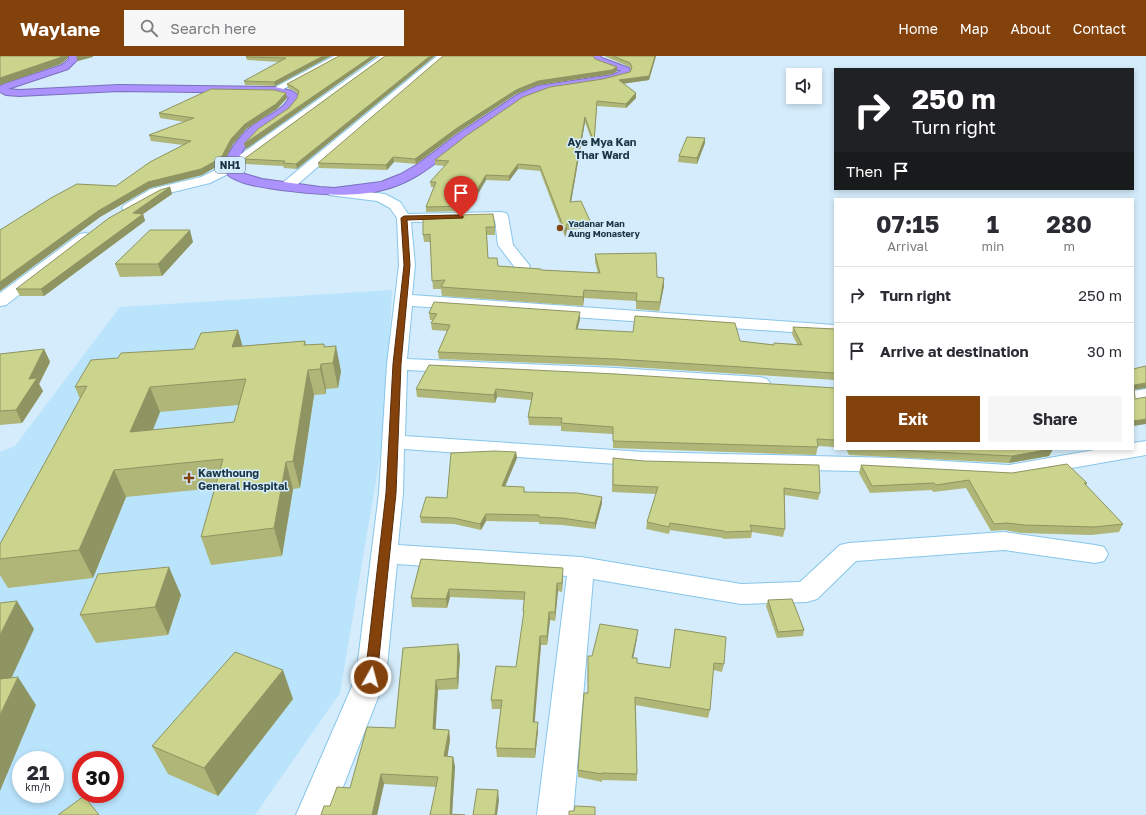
<!DOCTYPE html>
<html lang="en">
<head>
<meta charset="utf-8">
<style>
	body { margin:0; font-family:"Golos Text",sans-serif; background:#f7f7f7; color:#2b2b33; height:100vh; display:flex; flex-direction:column; font-size:15px; white-space:nowrap }
	* { box-sizing:border-box; margin:0 }
	p { font-size:13px; color:#7c7c81 }
	.icon { flex:none; width:22px; height:22px; fill:none; stroke:currentColor; stroke-width:2; stroke-linecap:round; stroke-linejoin:round }
	.map { position:relative; flex:1; overflow:hidden }
	.panel { position:absolute; left:834px; top:142px; width:300px; height:252px; display:flex; flex-direction:column; background:#fff; border-radius:0px; box-shadow:0 2px 6px #0003 }
	.panel>* { flex:none }
	.top-card { position:absolute; left:834px; top:12px; width:300px; height:122px; border-radius:0px; box-shadow:0 2px 6px #0003; background:#202124; color:#fff; overflow:hidden }
	.fabs { position:absolute; left:786px; top:12px; display:grid; gap:8px }
	.fabs a { display:grid; place-items:center; width:36px; height:36px; border-radius:0px; background:#fff; box-shadow:0 2px 6px #0003; font-size:20px }
	.speed { position:absolute; left:12px; top:695px; display:flex; gap:8px; font-size:20px; font-weight:700; text-align:center }
	.speed>* { display:grid; place-content:center; width:52px; height:52px; border-radius:50%; background:#fff; box-shadow:0 2px 6px #0003; line-height:1 }
	.speed small { font-size:10px; font-weight:400 }
	.speed .limit { border:6px solid #d22; background:#fff; color:#111 }
	.pin { position:absolute; display:grid; place-items:center; width:34px; height:34px; color:#fff; margin:-41px -17px; border-radius:50% 50% 50% 0; rotate:-45deg; box-shadow:0 0 4px #0007 }
	.pin .icon { rotate:45deg }
	.me { position:absolute; width:44px; margin:-22px; rotate:7deg; stroke-linejoin:round; filter:drop-shadow(0 0 3px #0008) }
	.turn { display:flex; align-items:center; gap:14px; height:84px; padding:0 12px; font-size:18px }
	.turn .icon { width:52px; height:52px; stroke-width:2.5 }
	.turn b { display:block; font-size:28px; line-height:34px }
	.then { display:flex; align-items:center; height:38px; padding:0 12px; background:#0003; gap:8px; font-size:15px }
	.eta { display:flex; justify-content:space-evenly; align-items:center; height:68px; text-align:center }
	.eta b { font-size:24px; font-weight:700; line-height:28px }
	.primary-button { display:flex; gap:8px; margin-top:auto; padding:8px 12px }
	.primary-button a { flex:1; height:46px; border-radius:0px; background:#83420c; color:#fff; font-size:16px; font-weight:700; line-height:46px; text-align:center }
	.primary-button a+a { background:#f7f7f7; color:#2b2b33 }
	ul { padding:0; list-style:none }
	li { display:flex; align-items:center; gap:12px; height:56px; padding:0 12px; border-top:1px solid #e1e1e2 }
	li div { flex:1 }
	li b { display:block; font-size:15px }
	li em { font-style:normal }
	header { display:flex; align-items:center; gap:24px; box-sizing:border-box; height:56px; padding:0 20px; background:#83420c; color:#fff }
	header strong { font-size:19px }
	nav { display:flex; gap:22px; margin-inline-start:auto; font-size:14px }
	.search { width:280px; height:36px; background:#f7f7f7; display:flex; align-items:center; gap:10px; box-sizing:border-box; padding:0 14px; border-radius:0px; color:#7c7c81; font-size:15px }
	.map>svg:first-child { display:block }
</style>
</head>
<body>
<header>
<strong>Waylane</strong>
<div class="search"><svg class="icon" aria-label="search" viewBox="0 0 24 24"><circle cx="10" cy="10" r="6"/><path d="M15 15l6 6"/></svg>Search here</div>
<nav><a>Home</a><a>Map</a><a>About</a><a>Contact</a></nav>
</header>
<div class="map">
<svg width="1146" height="759" viewBox="0 0 1146 759">
	<rect width="100%" height="100%" fill="#d4ecfb"/>
	<!-- built -->
	<path fill="#bae4fc" fill-rule="evenodd" d="M392,234l-9,149 -43,254 -85,122h-255v-363l15,-6 105,-139zM21,704h34v34h-34zM81,704h34v34h-34z"/>
	<g fill="none" stroke-linecap="round" stroke-linejoin="round">
		<!-- minor casing -->
		<g stroke="#87c6e9" stroke-width="2">
			<g id="minor">
				<path d="M334,0h10l-66,36h-6l-2,-2z"/>
				<path d="M380,0h9l-157,116 -22,11 -49,12 -27,16 -5,1 -5,-1 -2,-3 2,-3 27,-16 50,-12 23,-11z"/>
				<path d="M437,0h9l-155,134h-10l-2,-3 2,-3z"/>
				<path d="M334,132l51,6 15,8 8,12 93,-2 5,1 2,3 5,29 17,21 -2,3 -6,2 -6,-2 -18,-24 -3,-25 -84,2 4,43 -3,30 423,30v10l-423,-29 -5,53 209,9 144,9 7,2 3,4 -3,4 -7,2 -144,-9 -209,-10 -2,66 239,16 250,6 115,7 91,-16h33v-6l13,-2v14l-137,24 -115,-7 -250,-6 -240,-17 -1,44 -5,52 183,12 160,27 59,-2 40,-37 9,-2 155,-11 91,13 9,2 4,7 -4,7 -9,2 -91,-13 -148,11 -39,38 -10,3 -66,2 -148,-25 -20,236h-36l30,-239 -170,-12 -11,113 -54,138h-36l60,-138 23,-184 8,-129 12,-99 -2,-47 -7,-10 -13,-7 -48,-6 -2,-3 2,-3z"/>
				<path d="M85,177l5,1 2,3 -2,3 -84,65 -6,1v-13l80,-59z"/>
				<path d="M1146,333v12l-13,2v-12z"/>
			</g>
		</g>
		<!-- highway casing -->
		<g stroke="#7971bb" stroke-width="2">
			<path id="highway" d="M69,0h8v4l-9,9 -60,20 11,1 100,-5 156,2 17,4 7,5c-5,17 -23,22 -36,32 -14,11 -23,24 -28,40l10,6 17,5 58,8 14,1 47,-6 20,-8 17,-10 40,-30 59,-39 21,-9 74,-11 9,-4 -25,-9 -4,-6h8l2,2 27,10 1,2 -2,5c-33,12 -71,8 -103,23 -8,4 -15,10 -23,16 -12,8 -25,16 -37,25 -18,14 -34,30 -54,40 -40,22 -87,16 -130,11 -18,-3 -48,-5 -59,-21 6,-17 16,-32 30,-43 11,-9 32,-15 37,-29l-14,-4 -156,-2 -100,5 -13,-1 -6,-3v-6l4,-2 58,-19 7,-6z"/>
		</g>
		<!-- minor -->
		<use href="#minor" fill="#fff" fill-rule="evenodd"/>
		<!-- highway -->
		<use href="#highway" fill="#ac92fc" fill-rule="evenodd"/>
	</g>
	<!-- wall -->
	<g fill="#afb678" fill-rule="evenodd">
		<path d="M247,0h84l-56,30 -30,-1 -1,-4 36,-19 -33,-2 -1,-3z"/>
		<path d="M339,0h38l-131,93 43,-41 8,-10 1,-4 -5,-4 -5,-2 -1,-4z"/>
		<path d="M385,0l-88,113 -13,-1 -1,-2 -38,-2 -1,-5z"/>
		<path d="M604,0h52l-7,24 -26,4 13,9v5l-10,10 -29,-2 -3,41 -9,-25 -14,80 20,21v5l-24,2 -2,7 -25,-66 -22,-2 -9,12 -23,-1 -18,31 -42,1v-5l8,-20h-3l-1,-5 15,-16 -10,-1v-5l168,-81 27,-7 1,-3 -1,-2z"/>
		<path d="M595,3l22,8v4l-5,3 -74,11 -22,9 -59,39 -41,31 -22,-2 -7,8 -68,-2 -1,-5z"/>
		<path d="M287,42l-10,11 -31,20 -13,15 -10,19 -21,12 -52,13 -50,29 -100,74v-61l116,-44 67,-41 -32,-4 -2,-6 36,-13 -25,-4 -1,-5z"/>
		<path d="M705,87l-8,21 -19,-2 1,-6z"/>
		<path d="M170,131l2,7 -29,20 2,7 -101,75h-24l-4,-7z"/>
		<path d="M423,160l72,11v8h-8l1,23 10,8 43,3v1l57,3 -3,-11v-8l62,23 7,9 -5,25 -23,-2v-8l-52,-3 -1,8 -141,-10 -1,-7h-8l-3,-47h-6l-1,-7z"/>
		<path d="M193,186l-31,34 -42,1 -5,-13z"/>
		<path d="M429,257l151,6 -3,10 163,12 34,4v-2l23,1 -5,-10 1,-7 42,2v51l-219,-14 -177,-7 -1,-7 9,-21 -15,-1 -1,-7 2,-3h-3z"/>
		<path d="M238,274l4,16 63,-5 1,4 19,2 16,24 -3,17 -12,1v5l-12,1 -14,93 -7,1 -11,67 -71,9 -10,-28 14,-49 -89,9 -33,81 -85,10 -8,-13v-31l80,-145 -5,-12 43,-29 76,-9zM239,349l-5,17 -81,8 7,-18z"/>
		<path d="M44,293l6,13 -11,22 4,7 -21,32 -22,2v-71z"/>
		<path d="M835,332v59l-17,-1 -2,9 -203,-7v-14l-52,-3v-5l-32,-1 -1,-8 3,-17 -34,-3 -2,6 -78,-6 -1,-8z"/>
		<path d="M846,393h207l-4,7 -40,7 -160,-8z"/>
		<path d="M516,396l1,6 -12,29h19l1,5 77,11 -7,26 -33,-4 -23,-1v-2l-53,-1 -5,9 -27,-6 -33,-1 -1,-6 27,-19z"/>
		<path d="M613,402l207,35 -2,7 -33,-5v34l-2,8 -31,-5 -1,6 -28,1v-1l-53,-8 -1,4 -23,-5 1,-7 9,-28 -44,-2z"/>
		<path d="M861,409l226,18 -1,3 37,38 -4,8 -28,3 -70,-2 -17,-3 -13,1 -25,-43 -33,4 -1,-2 -62,3 -11,-20z"/>
		<path d="M421,503l142,9 -1,24 -4,-1 -3,30 -5,-1 -3,25h-6l-7,77h4v9l-3,27 -38,-1 -1,-9 5,-39h-9l-1,-9 25,-33 7,-49v-7l1,-11 -74,-3 -3,11 -35,-1 -1,-9z"/>
		<path d="M181,539l-13,40 -72,8 -16,-28z"/>
		<path d="M768,544l36,30 -1,6 -26,2 -11,-32z"/>
		<path d="M675,573l49,35 -2,8 -9,-2 -3,40 -2,8 -72,-13 1,69v7l-35,-1v2l-24,-5v-7l10,-77 49,-55 -4,20 4,5 33,5z"/>
		<path d="M403,592l57,7 -2,34 -20,1 -3,39 14,1 1,10 -3,16 6,1 2,10 -3,47 -22,1 6,-28 -52,-3 -7,31h-56l9,-9 20,-18 45,-60z"/>
		<path d="M293,643l-75,97 -50,-22 -16,-28z"/>
	</g>
	<!-- shaded-wall -->
	<g fill="#8e9462">
		<path d="M62,0h6v2l-7,6 -61,21v-7z"/>
		<path d="M76,0h17v1l-15,4z"/>
		<path d="M323,0h8l-56,30 -1,-4z"/>
		<path d="M372,0h5l-131,93 -2,-5z"/>
		<path d="M430,0h5l-138,113 -1,-5z"/>
		<path d="M655,0h1l-7,24 -30,4v-4z"/>
		<path d="M617,11v4l-5,3 -74,11 -22,9 -59,39 -41,31 -1,-5 42,-31 59,-38 22,-9z"/>
		<path d="M286,37l1,5 -10,11 -31,20 -13,15 -10,19 -21,12 -52,13 -50,29 -100,74v-9l98,-71 50,-29 83,-43 14,-15z"/>
		<path d="M636,37v5l-10,10v-4z"/>
		<path d="M585,61v5l-15,86v-6z"/>
		<path d="M705,82v5l-8,21v-6z"/>
		<path d="M393,101l1,5 -7,8 -1,-5z"/>
		<path d="M518,108v5l-9,12v-5z"/>
		<path d="M486,119v5l-18,31 -1,-5z"/>
		<path d="M170,131l2,7 -29,20 2,7 -101,75 -3,-7 92,-76z"/>
		<path d="M567,168v6l-2,7v-6z"/>
		<path d="M190,174l3,12 -31,34 -4,-12z"/>
		<path d="M664,222v8l-5,25 1,-9z"/>
		<path d="M584,234v8l-1,8v-9z"/>
		<path d="M580,256v7l-4,17v-7z"/>
		<path d="M238,274l7,25 -13,-8z"/>
		<path d="M336,290l5,25 -3,17 -5,-25z"/>
		<path d="M44,293l6,13 -11,22 4,7 -21,32 -6,-13 13,-31z"/>
		<path d="M321,308l5,25v5l-6,-25z"/>
		<path d="M308,314l6,25 -14,93 -7,-27z"/>
		<path d="M1146,327v5l-13,2 1,-5z"/>
		<path d="M150,331l10,25 -19,46 -11,-26z"/>
		<path d="M496,333l1,8 -2,6 -1,-8z"/>
		<path d="M1146,363v5l-13,2v-5z"/>
		<path d="M1053,393l-4,7 -40,7 3,-7z"/>
		<path d="M516,396l1,6 -15,35v-7z"/>
		<path d="M286,406l7,27 -11,67 -8,-28z"/>
		<path d="M114,414l12,27 -33,81 -14,-28z"/>
		<path d="M602,441v6l-7,26v-6z"/>
		<path d="M486,458v7l-5,9 -1,-6z"/>
		<path d="M169,511l12,28 -13,40 -13,-28z"/>
		<path d="M563,512v9l-1,15v-9z"/>
		<path d="M557,527l1,8 -3,30v-9z"/>
		<path d="M449,533l1,8 -3,11 -1,-9z"/>
		<path d="M17,545l17,28 -34,74v-68z"/>
		<path d="M549,556l1,8 -3,25v-9z"/>
		<path d="M638,574l-1,8 -5,27v-7z"/>
		<path d="M540,580l1,9 -7,86 -1,-9z"/>
		<path d="M458,588l2,11 -2,34 -1,-11z"/>
		<path d="M283,614l10,29 -75,97 -14,-28z"/>
		<path d="M18,621l18,28 -36,86v-76z"/>
		<path d="M436,624l2,10 -3,49 -2,-10z"/>
		<path d="M538,666v9l-3,27v-9z"/>
		<path d="M449,674l1,10 -4,26 -2,-10z"/>
		<path d="M453,701l2,10 -3,48 -2,-1z"/>
		<path d="M381,718l3,10 -7,31h-5z"/>
		<path d="M498,734l1,10 -2,15h-2z"/>
	</g>
	<!-- building -->
	<g fill="#cbd48c" stroke="#8e9462" fill-rule="evenodd">
		<path d="M0,0h62l-3,2 -59,20z"/>
		<path d="M247,0h76l-49,26 -30,-1 42,-23 -40,-1z"/>
		<path d="M339,0h33l-128,88 14,-15 31,-21 8,-10 2,-7 -7,-5 -5,-2z"/>
		<path d="M385,0h45l-134,108 -13,-1 2,-2 -41,-2z"/>
		<path d="M443,0h150l2,3 22,8 -5,3 -74,11 -22,9 -59,38 -42,31 -22,-2 -7,8 -68,-2z"/>
		<path d="M613,0h42l-6,20 -30,4 17,13 -10,11 -29,-3 -3,41 -9,-25 -15,85 11,-1 10,22 -24,1 -2,7 -25,-65 -22,-2 -9,12 -23,-1 -19,31 -41,1 10,-25h-6l19,-21 -14,-1 31,-24 57,-39 27,-10 53,-8 27,-7 2,-5 -2,-4z"/>
		<path d="M211,33l63,1 12,3 -10,11 -31,20 -14,15 -10,19 -20,11 -53,13 -50,29 -98,71v-52l51,-32 26,-14 39,2 34,-24 41,-21 -42,-6 45,-17 -35,-5z"/>
		<path d="M687,81l18,1 -8,20 -18,-2z"/>
		<path d="M170,131l-37,26 10,1 -102,75h-25l93,-71 51,-28z"/>
		<path d="M493,158l2,13h-9l2,31h9l1,8 43,3v1l59,3 -5,-19 61,-1 1,24 7,1 -4,24 -24,-1 1,-8 -53,-3 -1,7 -142,-10 4,-7 -13,1 -2,-47 -7,1v-19z"/>
		<path d="M150,174h40l-32,34h-43z"/>
		<path d="M434,246l146,10 -4,17 57,3 2,-16 100,7 5,18 34,4v-2l28,2 -9,-18 42,2v44l-219,-14 -178,-7 12,-27 -19,-2 6,-9 -8,-1z"/>
		<path d="M238,274l-6,17 73,-6 -1,4 20,-1v3l12,-1 -3,17 -12,1 -1,5 -12,1 -15,91 -7,1 -12,66 -73,9 22,-78 -109,11 -35,80 -79,9v-15l87,-158 -12,1 16,-27 27,-2 3,-5 73,-4 7,-16zM246,323l-12,43 -104,10 20,-45z"/>
		<path d="M44,293l-15,30 8,-1 -21,32 -16,1v-57z"/>
		<path d="M429,309l187,9 219,14v52l-18,-1 1,8 -205,-6v-14l-52,-4 1,-5 -34,-1 5,-24 -37,-4 -2,6 -78,-6z"/>
		<path d="M1146,310v17l-12,2 1,14 11,-2v22l-13,2v-52z"/>
		<path d="M876,393h175l-39,7z"/>
		<path d="M494,395l22,1 -14,34 22,1v5l53,1 25,4 -7,26 -33,-5 -23,-1v-2l-53,-1 -6,10 -27,-6 -33,-1 6,-20 21,1 4,-45z"/>
		<path d="M613,402l31,3 175,4 1,28 -36,-5 1,41 -35,-4 2,6 -27,1 -1,-1 -54,-8 -1,4 -22,-5 11,-35 -45,-2z"/>
		<path d="M1067,408l20,19h-3l39,41 -28,3 -71,-2 -17,-2 -13,1 -25,-44 -33,5 -2,-2 -62,3 -11,-21 151,8z"/>
		<path d="M421,503l142,9 -1,15h-5l-2,29h-6l-2,24h-7l-7,86h5l-3,27 -39,-1 6,-48h-11l5,-34 20,1 8,-56h-1l2,-19 -76,-3 -3,10 -35,-1z"/>
		<path d="M169,511l-14,40 -75,8 18,-41z"/>
		<path d="M792,543l12,31 -26,2 -10,-32z"/>
		<path d="M17,545l-17,34v-32z"/>
		<path d="M600,568l38,6 -6,28h5v5l33,5 5,-39 51,8 -2,27 -10,-1 -4,47 -75,-13 2,77 -35,-1v1l-24,-4 6,-77h4v-37h4z"/>
		<path d="M458,588l-1,34 -21,2 -3,49 16,1 -5,26 9,1 -3,57 15,1h-35l8,-38 -57,-3 -9,41h-51l3,-9h6l7,-19 13,1 17,-61 28,1 8,-80z"/>
		<path d="M235,596l48,18 -79,98 -52,-22z"/>
		<path d="M18,621l-18,38v-36z"/>
		<path d="M477,733l21,1 -3,25h-22z"/>
		<path d="M84,740l15,19h-41z"/>
		<path d="M575,750l20,1v8h-26v-4h5z"/>
	</g>
	<!-- route -->
	<path fill="#83420c" stroke="#552b08" d="M461,159l2,1v2l-56,2 3,45 -9,99 -5,129 -19,184 -1,4 -5,2 -4,-2 -2,-4 21,-184 7,-129 11,-99 -3,-47 3,-2z"/>
	<!-- markers -->
	<g fill="#83420c" stroke="#d4ecfb" stroke-width="1.5">
		<circle cx="560" cy="172" r="4"/>
		<path d="M187 416h4v4h4v4h-4v4h-4v-4h-4v-4h4z"/>
	</g>
	<g text-anchor="middle" dominant-baseline="central" stroke-width="3" stroke-linejoin="round" paint-order="stroke">
		<!-- far-poi labels -->
		<g font-size="9" font-weight="bold" fill="#1a3442" stroke="#d4ecfb" text-anchor="start">
			<text x="568" y="167">Yadanar Man<tspan x="568" dy="10">Aung Monastery</tspan></text>
		</g>
		<!-- shield labels -->
		<rect fill="#d4ecfb" stroke="#526b7a" stroke-width="1" x="215" y="101" width="30" height="16" rx="3"/>
		<g font-size="10" font-weight="bold" fill="#1a3442">
			<text x="230" y="109">NH1</text>
		</g>
		<!-- far-quarter labels -->
		<g font-size="11" font-weight="bold" fill="#1a3442" stroke="#d4ecfb">
			<text x="602" y="85">Aye Mya Kan<tspan x="602" dy="13">Thar Ward</tspan></text>
		</g>
		<!-- poi labels -->
		<g font-size="11" font-weight="bold" fill="#1a3442" stroke="#d4ecfb" text-anchor="start">
			<text x="198" y="416">Kawthoung<tspan x="198" dy="13">General Hospital</tspan></text>
		</g>
	</g>
</svg>
<div class="fabs">
<a><svg class="icon" aria-label="sound" viewBox="0 0 24 24"><path d="M4 9h4l5-4v14l-5-4H4zM17 9q2 3 0 6"/></svg></a>
</div>
<div class="speed"><div>21<small>km/h</small></div><div class="limit">30</div></div>
<div class="pin" style="left:461px;top:161px;background:#d93025"><svg class="icon" aria-label="arrive" viewBox="0 0 24 24"><path d="M6 21V4h12l-3 4 3 4H6"/></svg></div>
<svg class="me" style="left:371px;top:621px" viewBox="-20 -20 40 40"><circle r="17" fill="#83420c" stroke="#fff" stroke-width="3"/><path d="M0-11L8 9 0 5-8 9z" fill="#fff"/></svg>
<div class="top-card">
<div class="turn"><svg class="icon" aria-label="right" viewBox="0 0 24 24"><path d="M7 20v-9h11M14 6l5 5-5 5"/></svg><div><b>250 m</b>Turn right</div></div>
<div class="then">Then<svg class="icon" aria-label="arrive" viewBox="0 0 24 24"><path d="M6 21V4h12l-3 4 3 4H6"/></svg></div>
</div>
<section class="panel">
<div class="eta">
<div><b>07:15</b><p>Arrival</p></div>
<div><b>1</b><p>min</p></div>
<div><b>280</b><p>m</p></div>
</div>
<ul>
<li><svg class="icon" aria-label="right" viewBox="0 0 24 24"><path d="M7 20v-9h11M14 6l5 5-5 5"/></svg><div><b>Turn right</b></div><em>250 m</em></li>
<li><svg class="icon" aria-label="arrive" viewBox="0 0 24 24"><path d="M6 21V4h12l-3 4 3 4H6"/></svg><div><b>Arrive at destination</b></div><em>30 m</em></li>
</ul>
<div class="primary-button"><a>Exit</a><a>Share</a></div>
</section>
</div>
</body>
</html>
